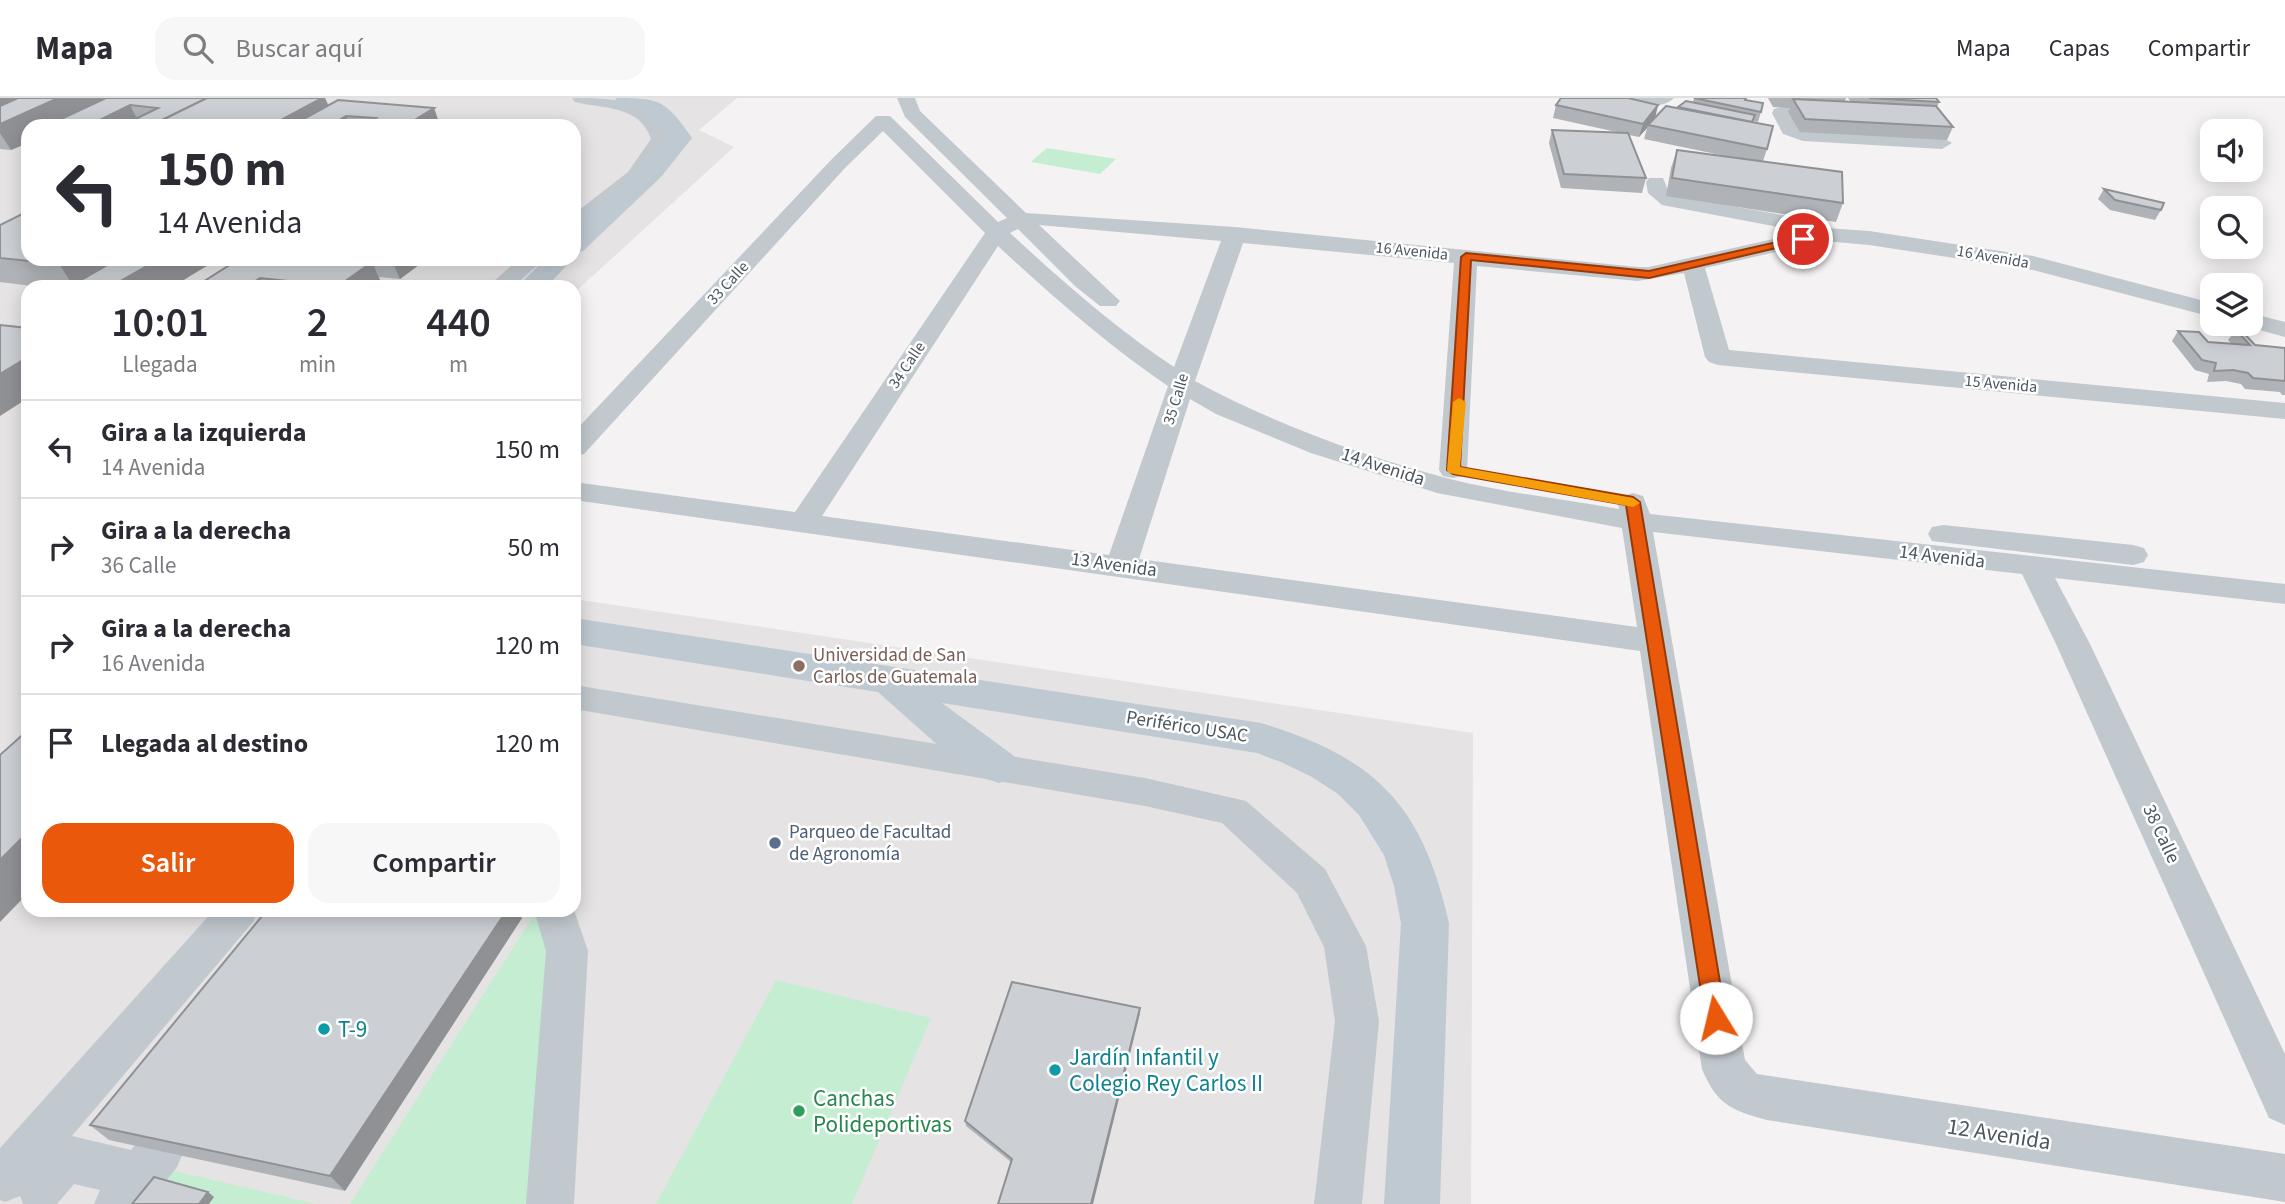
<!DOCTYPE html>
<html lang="es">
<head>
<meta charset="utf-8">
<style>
	body { margin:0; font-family:"Source Sans 3",sans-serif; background:#f7f7f7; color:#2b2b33; height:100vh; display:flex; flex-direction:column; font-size:26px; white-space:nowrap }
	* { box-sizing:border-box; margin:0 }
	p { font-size:23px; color:#7c7c81 }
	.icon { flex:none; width:38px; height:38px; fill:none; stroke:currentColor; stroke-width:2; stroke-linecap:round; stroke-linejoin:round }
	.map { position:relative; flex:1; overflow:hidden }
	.panel { position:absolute; left:21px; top:182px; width:560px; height:637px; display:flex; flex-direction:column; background:#fff; border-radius:21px; box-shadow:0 4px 18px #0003 }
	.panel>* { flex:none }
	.guide { position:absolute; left:21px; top:21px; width:560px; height:147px; border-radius:21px; box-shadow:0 4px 18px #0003; background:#fff; color:#2b2b33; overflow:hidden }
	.controls { position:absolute; left:2200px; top:21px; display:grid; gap:14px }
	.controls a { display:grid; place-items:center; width:63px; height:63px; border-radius:14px; background:#fff; box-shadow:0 4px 18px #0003; font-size:35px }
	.pin { position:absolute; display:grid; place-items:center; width:60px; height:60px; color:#fff; margin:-30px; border:4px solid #fff; border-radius:50%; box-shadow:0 2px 7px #0007 }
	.me { position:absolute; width:77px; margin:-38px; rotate:351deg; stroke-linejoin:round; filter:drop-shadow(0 0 5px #0008) }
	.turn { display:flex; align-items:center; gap:24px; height:147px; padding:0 21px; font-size:32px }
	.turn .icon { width:91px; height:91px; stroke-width:2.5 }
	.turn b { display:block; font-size:49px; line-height:60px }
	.eta { display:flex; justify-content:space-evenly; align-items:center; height:119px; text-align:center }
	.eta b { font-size:42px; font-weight:600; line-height:49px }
	.primary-button { display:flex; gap:14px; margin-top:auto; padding:14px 21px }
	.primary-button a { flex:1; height:80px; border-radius:21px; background:#ea580c; color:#fff; font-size:28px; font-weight:600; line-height:80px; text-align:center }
	.primary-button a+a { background:#f7f7f7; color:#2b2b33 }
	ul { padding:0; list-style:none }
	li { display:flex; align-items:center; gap:21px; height:98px; padding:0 21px; border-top:2px solid #e1e1e2 }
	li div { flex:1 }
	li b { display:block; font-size:26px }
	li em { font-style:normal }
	header { display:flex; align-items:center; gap:42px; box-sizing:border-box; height:98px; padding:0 35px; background:#fff; border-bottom:2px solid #e1e1e2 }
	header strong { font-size:33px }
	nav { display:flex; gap:38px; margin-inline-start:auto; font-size:24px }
	.search { width:490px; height:63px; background:#f7f7f7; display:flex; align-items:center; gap:18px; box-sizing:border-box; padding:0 24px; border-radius:21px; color:#7c7c81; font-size:26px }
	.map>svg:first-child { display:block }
</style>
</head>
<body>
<header>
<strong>Mapa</strong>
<div class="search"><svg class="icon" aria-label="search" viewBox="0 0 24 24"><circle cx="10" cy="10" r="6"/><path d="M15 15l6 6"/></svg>Buscar aquí</div>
<nav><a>Mapa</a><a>Capas</a><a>Compartir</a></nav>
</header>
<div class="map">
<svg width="2285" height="1106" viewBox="0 0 2285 1106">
	<rect width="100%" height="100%" fill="#f4f2f2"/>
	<!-- education -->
	<path fill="#e5e3e3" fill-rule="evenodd" d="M0,0h737l-38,32 35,17 -160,146v-6h-546v623h546v-311l899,134 -2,471h-1471zM28,28h546v133h-546z"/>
	<!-- green -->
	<g fill="#c5edd2">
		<path d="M1047,50l69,11 -16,15 -69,-12z"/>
		<path d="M537,812h17l-4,294h-200z"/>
		<path d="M776,882l155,38 -79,186h-196z"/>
		<path d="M149,1067l167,39h-107l4,-7 -53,-15z"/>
	</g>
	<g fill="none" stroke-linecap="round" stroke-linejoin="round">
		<!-- street -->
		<g fill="#c1c9cf" fill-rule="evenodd">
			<path d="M572,0c39,0 82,0 99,41l-29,41 -60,50 -8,1v-17l54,-42 23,-33c-11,-34 -48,-30 -76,-37z"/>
			<path d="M897,0h18l5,13 106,102 209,14 403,40h11l151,-34 -16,-5 -122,-23 -14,-12 -2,-11 3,-4h14l5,12 7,6 113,20 39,12 42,3 164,25 179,47v14l-179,-47 -164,-25 -45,-4 -119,27 24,82 556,53v16l-567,-54 -9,-3 -4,-5 -21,-84 -46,8 -161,-15 -10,204 -4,6 -10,2 -10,-2 -4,-6 15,-207 -211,-20 -48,138c79,43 168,75 255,98 55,14 114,20 169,30l-1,-7 5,-6 10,-3 10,3 7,18 635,70v20l-230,-26 35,66 195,410v71l-16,-7 -213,-474 -34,-70 -369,-42 92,528 12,14 528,80v48l-518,-82c-36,-10 -50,-15 -65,-51l-62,-418 -1066,-151v-18l221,30 190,-279 -102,-102 -38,37 -261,286 -10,2v-24l257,-272 45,-44h14l108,106 9,-4 -102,-101zM1039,127l182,16 -47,126c-59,-39 -112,-86 -164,-134l8,-4 57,57 25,20h16l4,-5zM998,148c54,50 109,99 170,140l-59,169 -287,-39zM1190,301l26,15 95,39 126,40 185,35 15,99 -498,-68z"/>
			<path d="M1611,0h63c-10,12 -53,11 -63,0z"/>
			<path d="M1790,6l45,2 9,6 -9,6 -43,-2 5,10 9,3 136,8 10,6 -10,6 -139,-8 -20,-7 -11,-21 2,-4z"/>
			<path d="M519,161h25l-31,28h-26z"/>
			<path d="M2250,215l35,9v15l-44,-12 9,-1z"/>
			<path d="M1943,427l190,20 11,3 4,7 -4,7 -11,3 -201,-24 -4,-7 4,-7z"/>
			<path d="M574,587l571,93 101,23 79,68 41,77 13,75 -17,183h-48l21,-183 -11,-74 -27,-54 -75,-70 -77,-17 -571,-97z"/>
			<path d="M214,812h45l-6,12 -181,214 59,14 12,-15 17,-7 17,7 7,16 -7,16 -29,37h-54l6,-14 -26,-6 -17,20h-34l-3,-8 -15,6 -5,-2v-52z"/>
			<path d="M534,812h40l14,41 -14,253h-48l20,-253z"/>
		</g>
		<!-- secondary -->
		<g fill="#bfc9d1" fill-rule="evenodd">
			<path d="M615,0c45,0 51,2 77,40l-31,39 -78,74 -9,3v-22l71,-65 25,-29c-14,-21 -29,-30 -52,-36z"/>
			<path d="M545,161h28l-27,28h-29z"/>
			<path d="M574,520l687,105c115,35 161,81 188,200l-9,281h-56l17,-281 -7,-37 -10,-31 -25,-40 -21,-21 -26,-17 -31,-15 -24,-9 -315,-50 72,53 6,11 -6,11 -15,5 -15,-5 -50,-36 -56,-50 -304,-48z"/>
		</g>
	</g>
	<!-- wall -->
	<g fill="#afb2b6">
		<path d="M0,0h325l3,7 106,3 6,18h-412v23l-3,-5 -14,6 -11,-1z"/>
		<path d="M1694,0l52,2 15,12 -3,10 -5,-1v1l14,27 -4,12 80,42 -7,19 -170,-26 5,-28 6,-18 58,8 -91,-19 3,-11 -8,9 -10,-2 17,43 -4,15 -81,-5 -12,-45 3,-13 69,3 -68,-15 3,-13 99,13 23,-9v-2l15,-5z"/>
		<path d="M1768,0h78l-1,3 6,1 -3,-4h88l3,4 -2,5 16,20 -6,13 -147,-8 -12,-20 2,-4 -17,-1z"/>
		<path d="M2104,91l57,21 -6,10 -45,-10 -12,-11z"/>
		<path d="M0,127l28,34h190l-46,28h-132l-40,-5z"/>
		<path d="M239,161h188l-27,20 -21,-2 4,10h-188z"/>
		<path d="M2236,232l19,15 30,3v47h-3l-2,-3 -35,-3 -4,-5 -15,-3 -19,1 2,-8 -14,-4 -23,-29 6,-10 30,11 24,2 -4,-4z"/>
		<path d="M522,820l-177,273 -236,-51 -19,-15z"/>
		<path d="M1140,910v5l-129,149 -45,-36 -1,-5z"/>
	</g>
	<!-- shaded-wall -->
	<g fill="#8f9194">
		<path d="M0,0h21l-21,23z"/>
		<path d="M58,0h59l-54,28h-35v12h-7l4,6 -14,6 -11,-17v-9z"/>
		<path d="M322,0h3l10,22 -10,6h-55z"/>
		<path d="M130,7l7,14 -14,7h-35z"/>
		<path d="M1658,7l-3,14 -7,6 -1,3 -8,9 4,-13z"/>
		<path d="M434,10l6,18h-35z"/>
		<path d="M346,18l5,10h-22z"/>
		<path d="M69,161h62l-57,28 -15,-23z"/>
		<path d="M159,161h59l-46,28h-62z"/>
		<path d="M391,161h36l-27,20z"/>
		<path d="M372,164l11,25h-46z"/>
		<path d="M260,180l5,9h-19z"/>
		<path d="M28,259v41l-28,18v-42z"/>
		<path d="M28,734v61l-28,29v-62z"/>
		<path d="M507,812h10l5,8 -177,273 -15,-15z"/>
		<path d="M1140,910v5l-47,191h-2z"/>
		<path d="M208,1094l6,5 -5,7h-10z"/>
	</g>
	<!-- building -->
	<g fill="#cccfd4" stroke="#8f9194" stroke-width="2">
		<path d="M18,0h40l-58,26v-18z"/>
		<path d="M106,0h101l-57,28h-29l37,-18 -28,-3 -42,21h-42z"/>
		<path d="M207,0h115l-52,28h-120z"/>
		<path d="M1561,0h67l30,7 -15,19 -87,-19z"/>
		<path d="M1694,0h52l-1,2 18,3 -2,9z"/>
		<path d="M1869,0h67l3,4z"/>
		<path d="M1793,1l143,7 17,21 -148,-8z"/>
		<path d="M338,2l96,8 -29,18h-42l13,-8 -30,-2 -17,10h-38z"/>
		<path d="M1686,3l69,14 -3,7 -74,-15z"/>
		<path d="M1666,8l107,20 -6,23 -119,-24z"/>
		<path d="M1552,32l76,3 18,45 -82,-4z"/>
		<path d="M1677,52l165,22 1,31 -171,-25z"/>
		<path d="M2104,91l60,14 -3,7 -46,-10z"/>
		<path d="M28,113v48h41l-10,5 -59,-6v-33z"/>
		<path d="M118,161h41l-49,28h-41z"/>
		<path d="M239,161h105l28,3 -35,25h-48l8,-5 -37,-4 -14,9h-51z"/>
		<path d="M0,227l28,3v29l-28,17z"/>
		<path d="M2238,229l17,18 30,3v33l-32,-3 -5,-5 -15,-3 -19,1 2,-8 -14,-3 -24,-29 21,1 9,10 42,3 -14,-15z"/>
		<path d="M28,632v102l-28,28v-105z"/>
		<path d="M267,812h240l-177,266 -240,-51z"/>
		<path d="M1012,884l128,26 -49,196h-93l14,-45 -47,-38z"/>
		<path d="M154,1079l54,15 -9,12h-67z"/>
	</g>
	<!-- route -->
	<path fill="#ea580c" stroke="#983908" stroke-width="2" d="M1803,138l5,3 -2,2 -157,37 -178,-18 -11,207 173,30 7,5 86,516 -3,7 -7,3 -8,-3 -3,-7 -79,-513 -173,-31 -6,-4 14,-213 5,-4 183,18z"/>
	<!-- slow -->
	<path fill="#f59e0b" d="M1459,300l7,4 -6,65 173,31 7,5 -7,4 -184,-34 -2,-3 6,-68z"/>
	<!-- markers -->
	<circle fill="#8d6e63" stroke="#fff" stroke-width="2.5" cx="799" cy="568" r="7"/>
	<circle fill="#5c6f8a" stroke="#fff" stroke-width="2.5" cx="775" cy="745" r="7"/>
	<g fill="#0f9aa8" stroke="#fff" stroke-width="2.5">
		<circle cx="324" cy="931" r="7"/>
		<circle cx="1055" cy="972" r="7"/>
	</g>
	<circle fill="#2e9e5b" stroke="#fff" stroke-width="2.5" cx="799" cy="1013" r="7"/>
	<g text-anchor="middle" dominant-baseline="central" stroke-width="5" stroke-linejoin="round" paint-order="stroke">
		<!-- far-street labels -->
		<g font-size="16" fill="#4b565e" stroke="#fff">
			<text transform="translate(1412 153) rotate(6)">16 Avenida</text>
			<text transform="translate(1993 159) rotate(10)">16 Avenida</text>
			<text transform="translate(728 185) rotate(-47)">33 Calle</text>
			<text transform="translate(907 267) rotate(-56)">34 Calle</text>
			<text transform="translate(2001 286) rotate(5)">15 Avenida</text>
			<text transform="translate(1176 301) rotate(-73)">35 Calle</text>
		</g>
		<!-- street labels -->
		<g font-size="19" fill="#4b565e" stroke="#fff">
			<text transform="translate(1383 369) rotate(18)">14 Avenida</text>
			<text transform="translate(1942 459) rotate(7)">14 Avenida</text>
			<text transform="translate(1114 467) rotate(8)">13 Avenida</text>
			<text transform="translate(1187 629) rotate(9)">Periférico USAC</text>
			<text transform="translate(2161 736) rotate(65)">38 Calle</text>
		</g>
		<!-- education labels -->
		<g font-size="19" fill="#785e54" stroke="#fff" text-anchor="start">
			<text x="813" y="557">Universidad de San<tspan x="813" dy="22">Carlos de Guatemala</tspan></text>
		</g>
		<!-- service labels -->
		<g font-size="19" fill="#4e5e75" stroke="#fff" text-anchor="start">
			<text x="789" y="734">Parqueo de Facultad<tspan x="789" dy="22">de Agronomía</tspan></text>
		</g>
		<!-- near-culture labels -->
		<g font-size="23" fill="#0d838f" stroke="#fff" text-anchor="start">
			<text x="338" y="931">T-9</text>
			<text x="1069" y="959">Jardín Infantil y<tspan x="1069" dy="26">Colegio Rey Carlos II</tspan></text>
		</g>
		<!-- near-leisure labels -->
		<g font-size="23" fill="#27864d" stroke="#fff" text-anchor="start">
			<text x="813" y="1000">Canchas<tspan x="813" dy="26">Polideportivas</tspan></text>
		</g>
		<!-- near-street labels -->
		<g font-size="23" fill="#4b565e" stroke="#fff">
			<text transform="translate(1999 1036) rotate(9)">12 Avenida</text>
		</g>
	</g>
</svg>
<div class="controls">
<a><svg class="icon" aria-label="sound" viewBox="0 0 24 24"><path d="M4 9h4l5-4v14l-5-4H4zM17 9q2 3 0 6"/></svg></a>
<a><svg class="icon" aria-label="search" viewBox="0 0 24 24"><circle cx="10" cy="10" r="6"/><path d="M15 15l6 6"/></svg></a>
<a><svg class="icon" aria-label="layers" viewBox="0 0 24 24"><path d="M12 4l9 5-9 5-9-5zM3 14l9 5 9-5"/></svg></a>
</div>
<div class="pin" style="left:1803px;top:141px;background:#d93025"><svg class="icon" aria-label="arrive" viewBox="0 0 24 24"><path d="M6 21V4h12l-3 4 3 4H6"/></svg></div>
<svg class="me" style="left:1716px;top:920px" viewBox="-20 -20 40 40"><circle r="19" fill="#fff"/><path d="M0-13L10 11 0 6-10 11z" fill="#ea580c"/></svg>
<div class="guide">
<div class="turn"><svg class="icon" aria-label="left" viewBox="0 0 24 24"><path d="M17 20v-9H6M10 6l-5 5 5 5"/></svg><div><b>150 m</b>14 Avenida</div></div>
</div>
<section class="panel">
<div class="eta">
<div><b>10:01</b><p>Llegada</p></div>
<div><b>2</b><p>min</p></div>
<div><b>440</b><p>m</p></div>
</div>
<ul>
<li><svg class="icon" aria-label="left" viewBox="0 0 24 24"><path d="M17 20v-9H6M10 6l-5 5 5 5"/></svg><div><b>Gira a la izquierda</b><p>14 Avenida</p></div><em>150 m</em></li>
<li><svg class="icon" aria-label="right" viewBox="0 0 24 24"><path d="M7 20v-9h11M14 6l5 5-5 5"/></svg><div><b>Gira a la derecha</b><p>36 Calle</p></div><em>50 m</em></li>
<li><svg class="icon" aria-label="right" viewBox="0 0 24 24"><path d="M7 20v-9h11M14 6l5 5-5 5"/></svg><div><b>Gira a la derecha</b><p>16 Avenida</p></div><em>120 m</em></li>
<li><svg class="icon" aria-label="arrive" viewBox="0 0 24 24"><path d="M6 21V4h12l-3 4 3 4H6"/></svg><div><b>Llegada al destino</b></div><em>120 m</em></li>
</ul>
<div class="primary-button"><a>Salir</a><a>Compartir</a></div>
</section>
</div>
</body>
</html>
